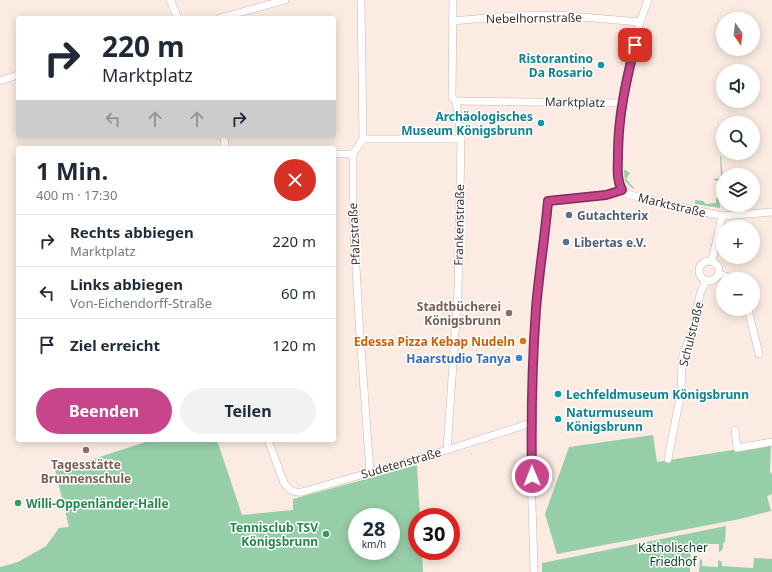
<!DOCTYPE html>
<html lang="de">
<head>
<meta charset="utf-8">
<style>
	body { margin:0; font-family:"Noto Sans",sans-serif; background:#f2f2f3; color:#1f2937; height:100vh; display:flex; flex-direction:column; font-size:15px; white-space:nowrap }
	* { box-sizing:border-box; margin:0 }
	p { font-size:13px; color:#747a83 }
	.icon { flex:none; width:22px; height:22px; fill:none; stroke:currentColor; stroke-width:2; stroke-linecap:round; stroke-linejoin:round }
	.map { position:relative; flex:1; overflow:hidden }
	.drawer { position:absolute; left:16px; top:146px; width:320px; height:296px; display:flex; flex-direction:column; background:#fff; border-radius:4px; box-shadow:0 2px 10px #0003 }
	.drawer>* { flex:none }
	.top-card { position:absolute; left:16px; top:16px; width:320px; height:122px; border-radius:4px; box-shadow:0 2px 10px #0003; background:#fff; color:#1f2937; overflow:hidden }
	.needle { width:26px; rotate:166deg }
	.tools { position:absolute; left:716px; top:12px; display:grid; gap:8px }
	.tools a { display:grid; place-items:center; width:44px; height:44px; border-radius:50%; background:#fff; box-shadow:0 2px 10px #0003; font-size:20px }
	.speed { position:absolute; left:348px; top:508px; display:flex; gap:8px; font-size:20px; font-weight:700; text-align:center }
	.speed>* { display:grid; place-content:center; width:52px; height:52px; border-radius:50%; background:#fff; box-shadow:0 2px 10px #0003; line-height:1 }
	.speed small { font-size:10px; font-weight:400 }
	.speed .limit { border:6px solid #d22; background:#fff; color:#111 }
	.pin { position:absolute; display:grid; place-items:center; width:34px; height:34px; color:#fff; margin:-17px; border-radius:8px; box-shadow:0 2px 6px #0006 }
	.me { position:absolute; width:44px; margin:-22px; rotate:359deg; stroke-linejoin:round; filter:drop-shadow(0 0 3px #0008) }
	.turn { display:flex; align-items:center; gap:14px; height:84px; padding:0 20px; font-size:18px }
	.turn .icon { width:52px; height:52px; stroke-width:2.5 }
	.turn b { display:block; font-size:28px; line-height:34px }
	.lanes { display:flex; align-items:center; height:38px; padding:0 20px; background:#0003; justify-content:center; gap:20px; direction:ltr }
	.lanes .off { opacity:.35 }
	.round { display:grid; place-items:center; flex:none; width:42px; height:42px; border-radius:21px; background:#f2f2f3 }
	.summary { display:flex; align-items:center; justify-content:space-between; height:68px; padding:0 20px }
	h1 { font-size:24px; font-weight:700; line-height:30px }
	.cta { display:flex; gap:8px; margin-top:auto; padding:8px 20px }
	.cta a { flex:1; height:46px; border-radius:24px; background:#c8458b; color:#fff; font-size:16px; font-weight:700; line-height:46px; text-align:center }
	.cta a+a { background:#f2f2f3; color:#1f2937 }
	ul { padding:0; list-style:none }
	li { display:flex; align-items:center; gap:12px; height:52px; padding:0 20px; border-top:1px solid #e0e1e3 }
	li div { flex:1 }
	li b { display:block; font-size:15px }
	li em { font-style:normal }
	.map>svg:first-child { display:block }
</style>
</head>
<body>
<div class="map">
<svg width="772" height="572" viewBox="0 0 772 572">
	<rect width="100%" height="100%" fill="#fbebe2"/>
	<!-- green -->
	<g fill="#96cea7" fill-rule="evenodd">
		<path d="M720,156h1l2,25h-7l-3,-2 8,-1z"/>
		<path d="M625,170l5,3 -4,6 8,9 -1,1 -8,-8 -1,-11z"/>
		<path d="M716,198h3l1,10 -25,-4v-4l9,1 1,3 11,-1z"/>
		<path d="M653,435l4,27 114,-18 -1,28 2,2v20l-5,2 4,15 -31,8 -183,35 -12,-40 24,-67z"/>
		<path d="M152,440h65l25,75 51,-5v-11l124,-34 3,52h-3v34h5l1,21h-423v-5l18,-5 28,-16 13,-18 10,-1 -14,-57 35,-10zM357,517h34v34h-34z"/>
		<path d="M726,526l-1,16 -2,1c0,4 1,7 -4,9v-8h-20l-1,2h-7l-1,26h-148v-9z"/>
		<path d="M754,558l18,1v13h-73l1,-13 2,1v6l16,1v-7l4,2v4l31,2z"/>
	</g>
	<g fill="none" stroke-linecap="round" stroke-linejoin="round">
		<!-- street casing -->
		<g stroke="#cfb5a7" stroke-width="8">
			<g id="street">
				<path d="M170,0l8,18"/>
				<path d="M361,0l2,139 -10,15v60l6,106 11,152"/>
				<path d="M648,0l-8,22 -18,81 -4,60v20l4,7 5,4 26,7 69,15 50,-4"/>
				<path d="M220,18l65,-18"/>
				<path d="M452,21l59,-5 47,-1 82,7"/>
				<path d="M0,81l18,-6"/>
				<path d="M456,101l166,2"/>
				<path d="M224,136l1,12"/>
				<path d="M363,139h98"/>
				<path d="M334,154h19"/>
				<circle cx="709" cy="271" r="10"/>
				<path d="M712,261l10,-45"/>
				<path d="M719,274l14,5"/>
				<path d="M748,309l11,45"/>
				<path d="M735,430l2,18 35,-6"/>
				<path d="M268,440l16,43c5,7 9,10 18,9l145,-42 84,-27"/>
				<path d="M447,450l11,-159 3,-152 -5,-38 -4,-4 1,-97"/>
				<path d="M668,459l13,-67 1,-33 12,-33 6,-32 6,-13"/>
				<path d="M534,572c-1,-50 -4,-100 -3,-149 1,-75 9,-148 18,-222l57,-6 16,-5"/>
			</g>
		</g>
		<!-- street -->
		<use href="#street" stroke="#fff" stroke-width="7"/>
	</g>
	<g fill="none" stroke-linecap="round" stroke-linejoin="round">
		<!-- route casing -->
		<g stroke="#822d5a" stroke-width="10">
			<path id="route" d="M532,476c-1,-56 0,-112 4,-168 3,-36 9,-71 12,-107l58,-6 16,-5c-6,-11 -4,-24 -4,-36 0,-37 8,-73 17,-109"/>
		</g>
		<!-- route -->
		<use href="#route" stroke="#c8458b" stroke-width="7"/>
	</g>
	<!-- markers -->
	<g fill="#0f9aa8" stroke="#fff" stroke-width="1.5">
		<circle cx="601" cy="65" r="4"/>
		<circle cx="541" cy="123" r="4"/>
		<circle cx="558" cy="394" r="4"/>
		<circle cx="558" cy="419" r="4"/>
	</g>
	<g fill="#5c6f8a" stroke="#fff" stroke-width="1.5">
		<circle cx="569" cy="215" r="4"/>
		<circle cx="566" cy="242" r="4"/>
	</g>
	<g fill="#8d6e63" stroke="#fff" stroke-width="1.5">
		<circle cx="509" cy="313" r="4"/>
		<circle cx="86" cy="450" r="4"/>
	</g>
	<circle fill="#e8710a" stroke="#fff" stroke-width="1.5" cx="523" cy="341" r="4"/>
	<circle fill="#3f7fe0" stroke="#fff" stroke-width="1.5" cx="519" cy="358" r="4"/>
	<g fill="#2e9e5b" stroke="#fff" stroke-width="1.5">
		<circle cx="18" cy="503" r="4"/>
		<circle cx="326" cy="534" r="4"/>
	</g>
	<g text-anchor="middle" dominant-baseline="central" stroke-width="3" stroke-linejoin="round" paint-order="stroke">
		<!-- street labels -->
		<g font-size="12" fill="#3c312c" stroke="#fff">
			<text transform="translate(534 18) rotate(-1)">Nebelhornstraße</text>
			<text transform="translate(575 102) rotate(1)">Marktplatz</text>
			<text transform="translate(672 205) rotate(13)">Marktstraße</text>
			<text transform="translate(459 225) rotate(-89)">Frankenstraße</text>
			<text transform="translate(354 234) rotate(-93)">Pfalzstraße</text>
			<text transform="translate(691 334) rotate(-76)">Schulstraße</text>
			<text transform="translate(401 463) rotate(-16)">Sudetenstraße</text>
		</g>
		<!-- culture labels -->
		<g font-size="12" font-weight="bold" fill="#0d838f" stroke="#fff" text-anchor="end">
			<text x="593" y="58">Ristorantino<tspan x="593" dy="14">Da Rosario</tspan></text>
			<text x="533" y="116">Archäologisches<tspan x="533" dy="14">Museum Königsbrunn</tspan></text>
			<text x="566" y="394" text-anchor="start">Lechfeldmuseum Königsbrunn</text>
			<text x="566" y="412" text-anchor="start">Naturmuseum<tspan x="566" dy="14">Königsbrunn</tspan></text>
		</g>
		<!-- service labels -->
		<g font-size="12" font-weight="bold" fill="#4e5e75" stroke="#fff" text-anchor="start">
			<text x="577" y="215">Gutachterix</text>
			<text x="574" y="242">Libertas e.V.</text>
		</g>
		<!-- education labels -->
		<g font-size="12" font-weight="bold" fill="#785e54" stroke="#fff" text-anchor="end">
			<text x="501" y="306">Stadtbücherei<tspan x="501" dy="14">Königsbrunn</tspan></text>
			<text x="86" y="464" text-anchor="middle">Tagesstätte<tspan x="86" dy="14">Brunnenschule</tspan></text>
		</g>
		<!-- food labels -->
		<g font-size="12" font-weight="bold" fill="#c56008" stroke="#fff" text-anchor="end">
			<text x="515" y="341">Edessa Pizza Kebap Nudeln</text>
		</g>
		<!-- shop labels -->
		<g font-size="12" font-weight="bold" fill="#366cbe" stroke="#fff" text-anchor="end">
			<text x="511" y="358">Haarstudio Tanya</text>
		</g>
		<!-- leisure labels -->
		<g font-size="12" font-weight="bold" fill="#27864d" stroke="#fff" text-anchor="start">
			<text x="26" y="503">Willi-Oppenländer-Halle</text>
			<text x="318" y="527" text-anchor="end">Tennisclub TSV<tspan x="318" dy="14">Königsbrunn</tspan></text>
		</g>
		<!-- park labels -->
		<g font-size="12" fill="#074223" stroke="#fff">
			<text x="673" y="547">Katholischer<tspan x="673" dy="14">Friedhof</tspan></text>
		</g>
	</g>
</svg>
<div class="tools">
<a><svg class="needle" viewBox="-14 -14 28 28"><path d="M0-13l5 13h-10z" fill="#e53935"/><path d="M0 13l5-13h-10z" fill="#747a83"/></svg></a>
<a><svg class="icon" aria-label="sound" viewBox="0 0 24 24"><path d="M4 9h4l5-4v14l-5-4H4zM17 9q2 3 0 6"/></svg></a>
<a><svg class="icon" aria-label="search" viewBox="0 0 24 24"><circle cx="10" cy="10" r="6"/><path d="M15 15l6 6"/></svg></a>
<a><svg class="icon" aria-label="layers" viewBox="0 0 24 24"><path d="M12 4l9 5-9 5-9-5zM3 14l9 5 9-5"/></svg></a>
<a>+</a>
<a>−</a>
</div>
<div class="speed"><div>28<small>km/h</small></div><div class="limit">30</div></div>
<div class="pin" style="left:635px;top:45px;background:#d93025"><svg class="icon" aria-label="arrive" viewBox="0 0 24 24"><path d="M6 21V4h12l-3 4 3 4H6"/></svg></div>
<svg class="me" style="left:532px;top:476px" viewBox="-20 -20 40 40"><circle r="17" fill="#c8458b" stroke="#fff" stroke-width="3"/><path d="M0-11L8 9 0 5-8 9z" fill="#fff"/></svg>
<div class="top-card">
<div class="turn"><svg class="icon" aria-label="right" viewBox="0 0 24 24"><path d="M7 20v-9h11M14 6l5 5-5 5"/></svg><div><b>220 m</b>Marktplatz</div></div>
<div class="lanes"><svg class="icon off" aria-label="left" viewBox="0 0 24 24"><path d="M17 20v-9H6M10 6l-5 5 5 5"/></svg><svg class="icon off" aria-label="ahead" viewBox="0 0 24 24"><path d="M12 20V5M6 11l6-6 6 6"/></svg><svg class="icon off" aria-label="ahead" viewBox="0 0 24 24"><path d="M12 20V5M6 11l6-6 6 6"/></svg><svg class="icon" aria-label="right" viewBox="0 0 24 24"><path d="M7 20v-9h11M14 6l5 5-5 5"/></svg></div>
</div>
<section class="drawer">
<div class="summary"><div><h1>1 Min.</h1><p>400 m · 17:30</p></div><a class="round" style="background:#d93025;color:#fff"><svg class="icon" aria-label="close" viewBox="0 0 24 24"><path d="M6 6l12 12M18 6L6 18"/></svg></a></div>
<ul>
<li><svg class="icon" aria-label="right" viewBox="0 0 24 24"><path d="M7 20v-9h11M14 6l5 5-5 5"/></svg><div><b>Rechts abbiegen</b><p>Marktplatz</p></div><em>220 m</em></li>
<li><svg class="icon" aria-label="left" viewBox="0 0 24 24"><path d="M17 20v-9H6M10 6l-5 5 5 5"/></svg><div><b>Links abbiegen</b><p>Von-Eichendorff-Straße</p></div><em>60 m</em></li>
<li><svg class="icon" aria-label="arrive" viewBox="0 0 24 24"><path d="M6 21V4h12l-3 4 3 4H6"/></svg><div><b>Ziel erreicht</b></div><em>120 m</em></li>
</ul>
<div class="cta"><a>Beenden</a><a>Teilen</a></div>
</section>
</div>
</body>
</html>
